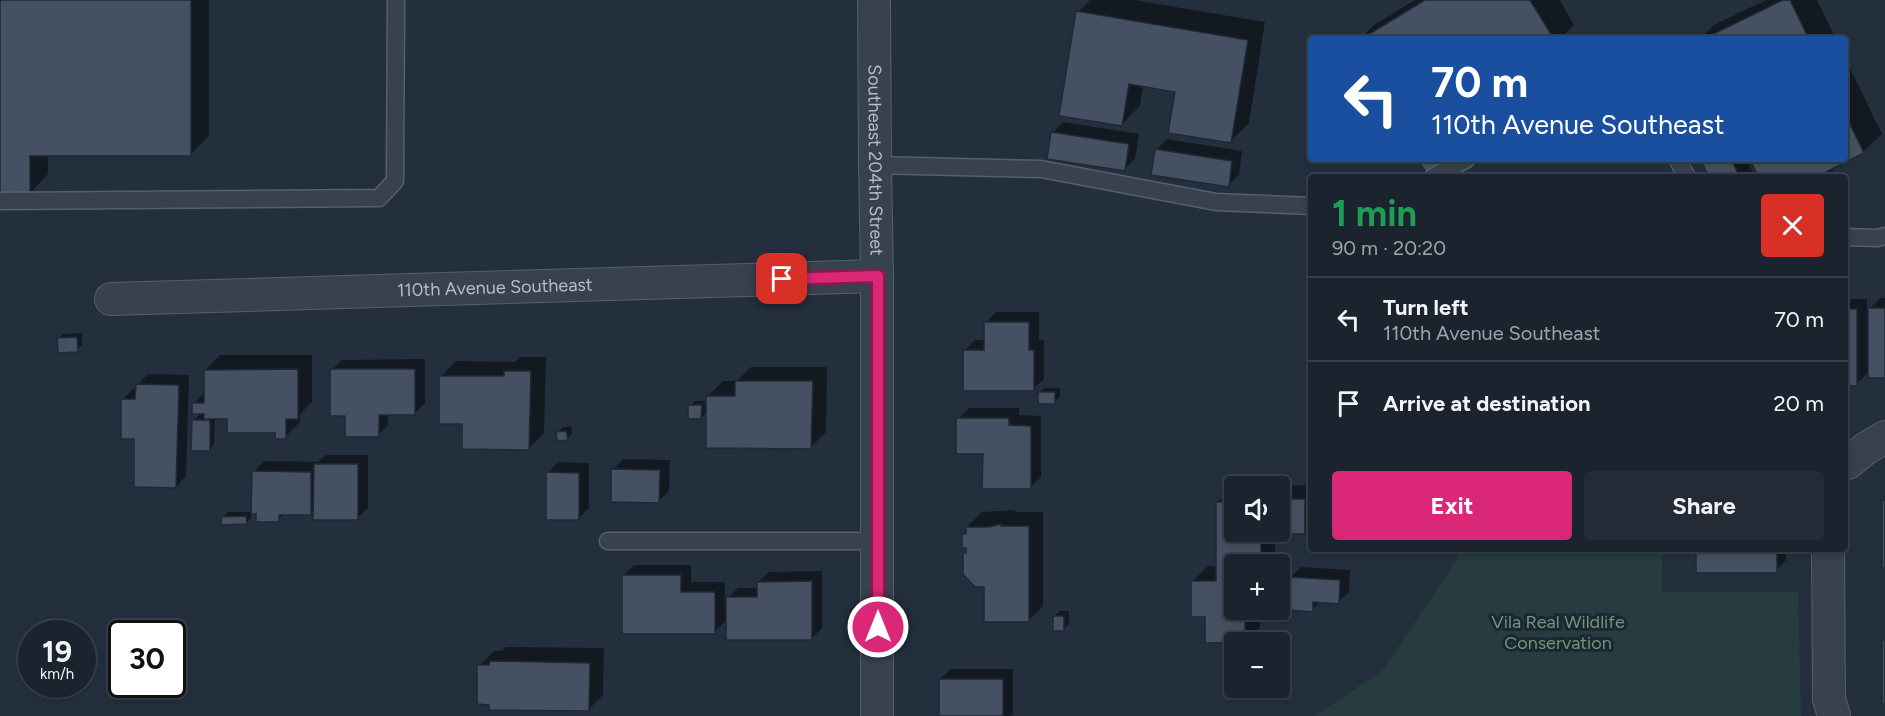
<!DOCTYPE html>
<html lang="en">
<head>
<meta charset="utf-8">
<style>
	body { margin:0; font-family:Figtree,sans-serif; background:#242b36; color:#f1f3f6; height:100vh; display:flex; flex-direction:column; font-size:22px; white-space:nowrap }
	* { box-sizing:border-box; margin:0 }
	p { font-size:20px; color:#a0a4aa }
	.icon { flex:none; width:33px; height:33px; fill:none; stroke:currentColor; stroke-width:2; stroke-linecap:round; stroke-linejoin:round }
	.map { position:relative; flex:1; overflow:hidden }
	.details { position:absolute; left:1308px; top:174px; width:540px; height:378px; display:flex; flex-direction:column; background:#1b232e; border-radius:6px; box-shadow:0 3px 9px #0003,0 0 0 2px #39404a }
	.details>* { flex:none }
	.guide { position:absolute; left:1308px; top:36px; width:540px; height:126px; border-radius:6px; box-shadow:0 3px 9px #0003,0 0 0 2px #39404a; background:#1a4fa0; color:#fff; overflow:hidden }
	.fabs { position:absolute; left:1224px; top:476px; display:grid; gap:12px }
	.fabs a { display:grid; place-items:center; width:66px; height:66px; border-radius:6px; background:#1b232e; box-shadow:0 3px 9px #0003,0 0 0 2px #39404a; font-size:30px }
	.speed { position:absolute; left:18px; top:620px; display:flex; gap:12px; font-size:30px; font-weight:700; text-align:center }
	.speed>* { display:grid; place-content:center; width:78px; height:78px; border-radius:50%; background:#1b232e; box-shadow:0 3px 9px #0003,0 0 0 2px #39404a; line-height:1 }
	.speed small { font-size:15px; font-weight:400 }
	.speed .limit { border:3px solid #111; border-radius:9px; background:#fff; color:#111 }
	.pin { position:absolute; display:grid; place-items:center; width:51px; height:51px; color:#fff; margin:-26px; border-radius:12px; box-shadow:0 3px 9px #0006 }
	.me { position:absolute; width:66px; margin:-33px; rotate:0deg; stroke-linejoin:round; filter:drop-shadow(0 0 4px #0008) }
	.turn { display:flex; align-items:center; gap:21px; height:126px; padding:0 24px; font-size:27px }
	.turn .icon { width:78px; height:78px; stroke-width:2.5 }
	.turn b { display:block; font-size:42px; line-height:51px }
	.round { display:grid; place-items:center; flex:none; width:63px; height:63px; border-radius:6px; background:#242b36 }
	.summary { display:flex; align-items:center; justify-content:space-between; height:102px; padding:0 24px }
	h1 { font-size:36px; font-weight:700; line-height:45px; color:#1e9e55 }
	.button { display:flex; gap:12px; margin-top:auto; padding:12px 24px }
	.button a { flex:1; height:69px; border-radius:6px; background:#db2777; color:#fff; font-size:24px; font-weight:700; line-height:69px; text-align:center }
	.button a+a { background:#242b36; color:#f1f3f6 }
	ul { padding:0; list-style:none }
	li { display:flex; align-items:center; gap:18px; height:84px; padding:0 24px; border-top:2px solid #39404a }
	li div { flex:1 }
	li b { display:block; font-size:22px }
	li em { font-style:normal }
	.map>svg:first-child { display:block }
</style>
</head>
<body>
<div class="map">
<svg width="1885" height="716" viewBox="0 0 1885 716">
	<rect width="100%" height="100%" fill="#242f3e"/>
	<!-- green -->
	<path fill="#263c3f" d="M1464,549h198v43h136l3,124h-486l68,-46z"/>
	<!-- shadow -->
	<g fill="#0007">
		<path d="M0,0h209v136l-18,18 -143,1v19l-18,19h-30z"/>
		<path d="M1090,0h44l131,22 -16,101 -19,19 -53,-51 -34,-6 -3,21 -19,19 -43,-113z"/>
		<path d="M1415,0h145l14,25 -14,14h-200l14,-14z"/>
		<path d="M1766,0h51l19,39h-136l14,-14z"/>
		<path d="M1686,35l2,4h-11z"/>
		<path d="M1845,58l37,76 -19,18 -27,15 -10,10h-66l-9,-18h94z"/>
		<path d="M1063,122l76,12 -4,25 -11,10 -72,-36z"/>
		<path d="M1167,139l75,12 -3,24 -11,10 -72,-35z"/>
		<path d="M1702,159h44l9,18h-44z"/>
		<path d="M1880,298h5v78l-15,-5 -14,13h-11v-85h22v12z"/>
		<path d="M996,312h43v28h5v39l-11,10 -69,-38 11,-11h11v-17z"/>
		<path d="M82,333v12l-5,5 -19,-11 5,-5z"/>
		<path d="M220,355h92v47l-12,12v8l-15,15 -9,-5 -47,-15h-14l-1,27 -5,6 -16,-29 8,-8 -7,-10 11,-11v-22z"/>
		<path d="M520,357h26l-2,76 -15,15 -88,-72 15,-15 59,1z"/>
		<path d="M425,359v44l-11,11h-26v11l-10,10 -31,-21 -15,-44 10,-10z"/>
		<path d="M751,367h76l-1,65 -15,15 -103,-36 -7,7 -11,-12 5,-5h13v-5l15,-15h14z"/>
		<path d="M148,374l41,1 -3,101 -10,11 -40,-49 -13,-39 10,-10h4v-4z"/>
		<path d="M1044,388h16v9l-5,5 -16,-9z"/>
		<path d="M969,408h50v7l22,1v61l-11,11 -45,-35 -27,-34z"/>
		<path d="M571,426l1,7 -5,6 -10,-6 5,-5z"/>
		<path d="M326,455h42v53l-11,10 -42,-9 -5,4h-25l-7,7 -20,-8h-7v6l-5,5 -23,-6 5,-5h25v-40l11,-11 54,1z"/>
		<path d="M623,459l47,1 -1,31 -11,11 -45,-32z"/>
		<path d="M558,462l31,1v45l-10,10 -31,-45z"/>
		<path d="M1311,485v40l-7,7h-29v32h-41v45h26v18l-15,15 -38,-26 -14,-35 15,-15h10v-64l16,-15v44h46v-45h-7z"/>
		<path d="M1015,510v2h28v94l-15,15 -43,-35 -20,-32 2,-2 -4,-18 4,-4v-3l15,-15z"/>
		<path d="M1697,549h89v11l-10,11z"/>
		<path d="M634,565h57v17h34v19l13,-13h20v-6l11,-10 53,-1v57l-11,11 -83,-20 -14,13 -90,-57z"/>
		<path d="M1301,567l49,3 -1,22 -11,10 -17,-1 -9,9 -22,-32z"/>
		<path d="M1060,611h9v13l-5,5 -10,-13z"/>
		<path d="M506,647l98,1 -1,47 -15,15 -109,-44 15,-15h8z"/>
		<path d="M951,669h62v45l-3,2h-70v-37z"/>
	</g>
	<!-- building -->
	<g fill="#455162" stroke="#1f2835" stroke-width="1.5">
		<path d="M0,0h191v156h-161v38h-30z"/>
		<path d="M1425,0h105l24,39h-193z"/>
		<path d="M1783,0h7l19,39h-106z"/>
		<path d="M1076,11l172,29 -17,103 -63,-10 7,-41 -46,-8 -7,42 -63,-10z"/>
		<path d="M1845,114l19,39 -48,24h-58l-8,-18h95z"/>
		<path d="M1051,132l78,12 -4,27 -78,-12z"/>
		<path d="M1155,149l77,12 -3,26 -78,-12z"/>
		<path d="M1417,159h34l-24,15z"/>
		<path d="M1700,159h31l9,18h-31z"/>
		<rect x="1868" y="308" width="17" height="70"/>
		<rect x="1845" y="309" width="12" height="77"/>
		<path d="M984,322h45v28h5v41h-71v-41h21z"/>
		<path d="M77,337l1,15 -20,1 -1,-15z"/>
		<path d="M298,369v50h-12v20h-11v-6h-48v-14h-23v-5h-12v-11h12v-33z"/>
		<path d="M330,369h85v46h-36v22h-34v-21h-15z"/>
		<path d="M504,371h27l-2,79 -67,-1v-25h-23v-48h65z"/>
		<path d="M735,381h78l-2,68 -105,-1v-52h29z"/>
		<path d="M136,384l43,1 -3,103 -42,-1v-48h-13v-40h14z"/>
		<rect x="1038" y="392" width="17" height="12"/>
		<path d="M688,405h14l-1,14h-13z"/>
		<path d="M956,418h53v7l22,1v63h-49l1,-35h-27z"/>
		<path d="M192,420h18v31h-19z"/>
		<path d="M566,431l2,9 -11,1 -1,-9z"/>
		<path d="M314,464h44v56h-45z"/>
		<path d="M611,469l49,1 -1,33 -48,-1z"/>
		<path d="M252,471l59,1v43h-32v7h-23v-8h-5z"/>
		<path d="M546,472l33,1v47h-33z"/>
		<path d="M1280,499h25v35h-44v30h-27v45h11v33l-40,1v-26h-14v-36h25v-79h18v29h46z"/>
		<rect x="1882" y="500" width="3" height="68"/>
		<path d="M246,516l1,8 -26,1v-8z"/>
		<path d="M1001,524v2h28v96h-45v-35h-9l-12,-13v-21h3v-5h-4v-14h4v-7h23z"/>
		<rect x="1696" y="549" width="81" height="24"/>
		<path d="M622,575h59v17h34v42h-93z"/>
		<path d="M1289,577l51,3 -1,24 -26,-2v10l-26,-2z"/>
		<path d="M812,581v59h-86v-43h31v-15z"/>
		<rect x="1053" y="616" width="11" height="15"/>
		<rect x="1882" y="640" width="3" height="64"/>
		<path d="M490,661l100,2 -1,48 -100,-1v-5l-12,-1v-39h12z"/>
		<rect x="939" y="679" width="64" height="37"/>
	</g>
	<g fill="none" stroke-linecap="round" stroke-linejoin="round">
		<!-- service casing -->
		<g stroke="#565f6c" stroke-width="19">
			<g id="service">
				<path d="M1677,159l10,18"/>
				<path d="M875,165l166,4 175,33 95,4"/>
				<path d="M1433,177l34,-18"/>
				<path d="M0,201l379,-3 16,-17 1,-181"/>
				<path d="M1845,237l32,1 8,-2"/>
				<path d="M608,541h269"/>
			</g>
		</g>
		<!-- minor casing -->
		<g stroke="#565f6c" stroke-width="34">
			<g id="minor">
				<path id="s1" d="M874,0l1,165 2,111v440"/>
				<path id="s2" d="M111,299l766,-23"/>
				<path d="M1845,461l3,2 17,-14 20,-12"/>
				<path d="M1828,549l1,150 5,17"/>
			</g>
		</g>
		<!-- service -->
		<use href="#service" stroke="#38414e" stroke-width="16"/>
		<!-- minor -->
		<use href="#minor" stroke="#38414e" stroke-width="32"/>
	</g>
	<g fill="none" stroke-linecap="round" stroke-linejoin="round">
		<!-- route casing -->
		<g stroke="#8e194d" stroke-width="15">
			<path id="route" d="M782,279l96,-3v351"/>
		</g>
		<!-- route -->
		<use href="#route" stroke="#db2777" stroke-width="10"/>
	</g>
	<g text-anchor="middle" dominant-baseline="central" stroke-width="6" stroke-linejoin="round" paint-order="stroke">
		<!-- street labels -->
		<g font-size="18" fill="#b4bcc9" stroke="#1d2633">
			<text stroke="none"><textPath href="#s1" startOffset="160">Southeast 204th Street</textPath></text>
			<text stroke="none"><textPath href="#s2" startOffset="384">110th Avenue Southeast</textPath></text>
		</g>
		<!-- park labels -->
		<g font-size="18" fill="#6b9a76" stroke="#1d2633">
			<text x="1558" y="622">Vila Real Wildlife<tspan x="1558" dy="21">Conservation</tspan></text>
		</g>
	</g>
</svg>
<div class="fabs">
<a><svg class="icon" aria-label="sound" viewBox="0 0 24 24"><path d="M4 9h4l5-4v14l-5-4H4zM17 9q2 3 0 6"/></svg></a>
<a>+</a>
<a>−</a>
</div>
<div class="speed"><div>19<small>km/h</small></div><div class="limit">30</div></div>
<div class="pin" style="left:782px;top:279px;background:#d93025"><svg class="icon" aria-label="arrive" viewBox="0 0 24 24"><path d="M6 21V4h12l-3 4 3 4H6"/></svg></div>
<svg class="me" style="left:878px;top:627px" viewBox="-20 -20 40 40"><circle r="17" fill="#db2777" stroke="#fff" stroke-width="3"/><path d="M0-11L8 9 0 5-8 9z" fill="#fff"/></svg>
<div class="guide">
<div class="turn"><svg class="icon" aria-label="left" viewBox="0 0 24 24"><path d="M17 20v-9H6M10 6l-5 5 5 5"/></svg><div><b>70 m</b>110th Avenue Southeast</div></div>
</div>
<section class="details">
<div class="summary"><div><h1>1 min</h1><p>90 m · 20:20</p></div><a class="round" style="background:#d93025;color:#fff"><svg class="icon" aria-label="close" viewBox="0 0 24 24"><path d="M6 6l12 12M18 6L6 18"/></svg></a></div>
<ul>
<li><svg class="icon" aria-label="left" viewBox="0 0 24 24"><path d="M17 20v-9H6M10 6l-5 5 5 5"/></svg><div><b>Turn left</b><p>110th Avenue Southeast</p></div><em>70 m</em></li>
<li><svg class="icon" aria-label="arrive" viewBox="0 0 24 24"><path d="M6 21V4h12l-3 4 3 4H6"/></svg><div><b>Arrive at destination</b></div><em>20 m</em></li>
</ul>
<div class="button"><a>Exit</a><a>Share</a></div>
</section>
</div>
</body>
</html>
